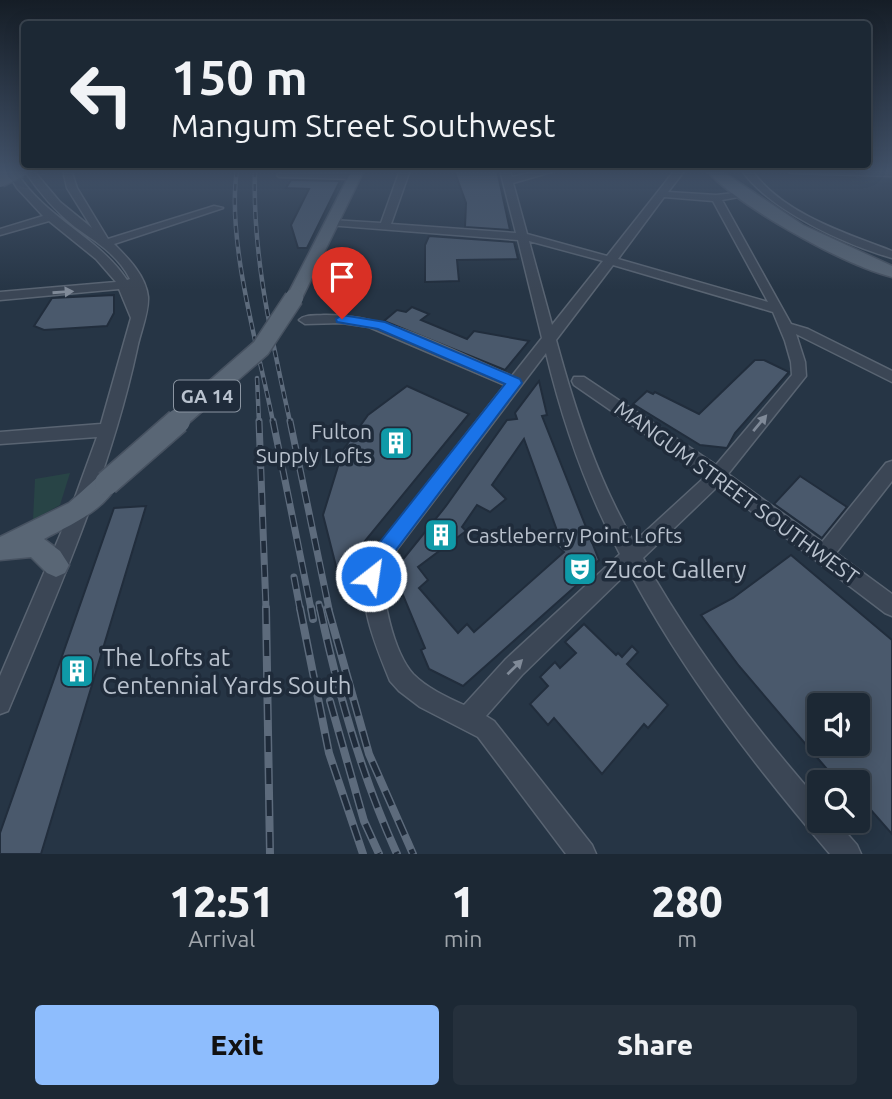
<!DOCTYPE html>
<html lang="en">
<head>
<meta charset="utf-8">
<style>
	body { margin:0; font-family:Ubuntu,sans-serif; background:#25303c; color:#f1f3f6; height:100vh; display:flex; flex-direction:column; font-size:26px; white-space:nowrap }
	* { box-sizing:border-box; margin:0 }
	p { font-size:23px; color:#a0a6ac }
	.icon { flex:none; width:38px; height:38px; fill:none; stroke:currentColor; stroke-width:2; stroke-linecap:round; stroke-linejoin:round }
	.map { position:relative; height:854px; overflow:hidden }
	.sheet { display:flex; flex-direction:column; background:#1c2834; flex:1 }
	.sheet>* { flex:none }
	.hud { position:absolute; left:21px; top:21px; width:850px; height:147px; border-radius:7px; box-shadow:0 4px 18px #0003,0 0 0 2px #3a444f; background:#1c2834; color:#f1f3f6; overflow:hidden }
	.buttons { position:absolute; left:807px; top:693px; display:grid; gap:14px }
	.buttons a { display:grid; place-items:center; width:63px; height:63px; border-radius:7px; background:#1c2834; box-shadow:0 4px 18px #0003,0 0 0 2px #3a444f; font-size:35px }
	.pin { position:absolute; display:grid; place-items:center; width:60px; height:60px; color:#fff; margin:-72px -30px; border-radius:50% 50% 50% 0; rotate:-45deg; box-shadow:0 0 7px #0007 }
	.pin .icon { rotate:45deg }
	.me { position:absolute; width:77px; margin:-38px; rotate:30deg; stroke-linejoin:round; filter:drop-shadow(0 0 5px #0008) }
	.turn { display:flex; align-items:center; gap:24px; height:147px; padding:0 35px; font-size:32px }
	.turn .icon { width:91px; height:91px; stroke-width:2.5 }
	.turn b { display:block; font-size:49px; line-height:60px }
	.eta { display:flex; justify-content:space-evenly; align-items:center; height:119px; text-align:center }
	.eta b { font-size:42px; font-weight:800; line-height:49px }
	.cta { display:flex; gap:14px; margin-top:auto; padding:14px 35px }
	.cta a { flex:1; height:80px; border-radius:7px; background:#8ebdfd; color:#111; font-size:28px; font-weight:800; line-height:80px; text-align:center }
	.cta a+a { background:#25303c; color:#f1f3f6 }
	.map>svg:first-child { display:block }
</style>
</head>
<body>
<div class="map">
<svg width="892" height="854" viewBox="0 0 892 854">
	<rect width="100%" height="100%" fill="#263545"/>
	<!-- green -->
	<path fill="#284446" d="M70,473l-10,32 -27,15 2,-41z"/>
	<!-- building -->
	<g fill="#4a596c" stroke="#212d3c" stroke-width="2" fill-rule="evenodd">
		<path d="M454,170h43l13,60 -45,-3 1,-24z"/>
		<path d="M291,180l49,1 -33,67h-9l-7,-23 18,-36 -23,-1z"/>
		<path d="M429,236l85,6 4,17 -61,1 2,21 -34,1v-37z"/>
		<path d="M332,253l20,1 -8,20 -22,-2z"/>
		<path d="M114,295v18l-7,13 -63,4 -10,-4 18,-28z"/>
		<path d="M412,307l17,7 -8,6 46,19 7,-8 55,10 -24,29 -121,-49 13,-11 9,2z"/>
		<path d="M755,360h9l25,12 -54,61 -8,15 -27,-3 -67,-41 14,-13 6,3 2,-2 44,22z"/>
		<path d="M539,381l8,34 -5,1 57,144 -23,22 2,2 -115,102 -34,-17 -8,-19 4,-2 -22,-53 -2,1 -5,-10 4,-23 46,-57 61,-86 10,-1 -2,-6zM524,439l36,100 -5,5 9,8 -90,80 -7,-8 -9,9 -39,-45 9,-8 -10,-13 48,-36 -4,-4 15,-22 13,7 16,-13 -14,-14z"/>
		<path d="M407,386l62,28 -131,160 -15,-59 20,-65 25,-35z"/>
		<path d="M800,476l47,31 -25,31 -48,-34z"/>
		<path d="M146,506l-105,348h-41v-21l114,-325z"/>
		<path d="M791,555l101,85v194l-21,-24 -5,3 -8,-10v-21h-20l-99,-116 -38,-51 32,-17zM819,705h39v39h-39z"/>
		<path d="M584,624l32,31 2,-2 4,4 10,-11 6,6 -11,12 41,41 -20,23 -4,-4 -42,50 -48,-56 -6,7 -18,-21 18,-18 -8,-9 15,-15 5,6 16,-15 -11,-11z"/>
	</g>
	<g fill="none" stroke-linecap="round" stroke-linejoin="round">
		<!-- minor casing -->
		<g stroke="#596472" stroke-width="3">
			<g id="minor">
				<path d="M6,170h9c30,49 83,66 112,110l3,-1c-13,-25 -34,-37 -55,-52 -20,-16 -37,-36 -51,-57h9l27,32 32,26 -25,-40 -4,-18h8l6,18 31,51 106,-33 9,2 -109,36c14,14 32,32 34,53 1,16 -8,36 -11,52 -27,125 -80,245 -129,362l-8,3v-38l69,-162 28,-77 -97,7v-12l101,-8 30,-106 -12,-29 -119,11v-8l116,-10 -20,-23 -47,-38 -49,14v-6l43,-13 -26,-28z"/>
				<path d="M400,170h10l-19,54 125,9 -16,-63h9l3,7 31,-7h15l-45,13 14,51 80,22 68,-86h10l-17,22 48,3 28,-3v4l-22,4 69,124 17,5 84,42v11l-96,-48 9,28 1,14 -78,98 94,68 64,-79 6,-2v20l-56,72 56,41v22l-7,-3 -167,-127 -75,72c49,87 110,168 176,243v20h17l21,24 4,9h-31c-75,-88 -146,-180 -201,-283l-107,104 -36,41 8,5 98,124 4,9h-30l-88,-117 -58,-30 -21,-16 -9,-10c-15,-37 -33,-79 -24,-119l139,-177 -136,-58 -27,-4 -37,1 -6,-4c6,-6 16,-4 25,-5 64,-1 129,37 188,61l30,-38 -24,-98 -190,-15 -1,-2 5,-3 49,3zM664,197l49,4 55,101 -150,-43zM529,241l74,20 -51,64zM613,265l160,47 12,29 6,21 1,13 -76,90 -132,-88h-10l-2,4 2,4 132,91 -72,66c-37,-64 -59,-132 -78,-202zM546,353c17,70 40,137 74,201l-114,105 -42,46c-18,-8 -37,-17 -51,-31 -19,-21 -34,-81 -28,-109z"/>
				<path d="M745,170h9l-1,2c31,42 92,61 139,79v7c-46,-13 -121,-47 -149,-86z"/>
				<path d="M786,170h106v6l-101,-3z"/>
				<path d="M282,172l73,1 5,3 -5,3 -76,-2 -2,-2z"/>
			</g>
		</g>
		<!-- major casing -->
		<g stroke="#475261" stroke-width="3">
			<g id="major">
				<path d="M352,170h12l-62,128 -2,4h-12l-2,-4z"/>
				<path d="M706,170h14l83,55 89,41v11c-48,-12 -153,-70 -186,-107z"/>
				<path d="M107,474l8,2 3,7c-14,28 -48,42 -74,56l16,12 9,14 -4,8 -9,4 -9,-4 -16,-16 -31,3v-23l69,-34 30,-27z"/>
			</g>
		</g>
		<!-- minor -->
		<use href="#minor" fill="#3b4655" fill-rule="evenodd"/>
		<!-- major -->
		<use href="#major" fill="#596675" fill-rule="evenodd"/>
		<!-- rail-far2 casing -->
		<g stroke="#5d6b7c" stroke-width="4.5">
			<g id="rail-far2">
				<path d="M237,170c-11,71 22,180 36,252"/>
				<path d="M255,170c-3,86 17,169 35,252"/>
				<path d="M257,378l2,44"/>
			</g>
		</g>
		<!-- rail-far1 casing -->
		<g stroke="#5d6b7c" stroke-width="7">
			<g id="rail-far1">
				<path d="M259,421l7,188"/>
				<path d="M273,421l38,188"/>
				<path d="M290,421l39,188"/>
				<path d="M294,577l6,32"/>
				<path d="M319,604l1,5"/>
			</g>
		</g>
		<!-- rail casing -->
		<g stroke="#5d6b7c" stroke-width="8">
			<g id="rail">
				<path d="M266,608l4,246"/>
				<path d="M300,608l29,145 34,101"/>
				<path d="M311,608l2,11"/>
				<path d="M320,608c18,85 41,167 77,246"/>
				<path d="M328,608l41,146 44,100"/>
				<path d="M330,701l34,120 15,33"/>
			</g>
		</g>
		<!-- rail-far2 -->
		<use href="#rail-far2" stroke="#1f2b3a" stroke-width="2.5" stroke-dasharray="7" stroke-linecap="butt"/>
		<!-- rail-far1 -->
		<use href="#rail-far1" stroke="#1f2b3a" stroke-width="4.5" stroke-dasharray="12" stroke-linecap="butt"/>
		<!-- rail -->
		<use href="#rail" stroke="#1f2b3a" stroke-width="5" stroke-dasharray="16" stroke-linecap="butt"/>
		<!-- major-bridge-far2 casing -->
		<g stroke="#475261" stroke-width="17" stroke-linecap="butt">
			<path id="major-bridge-far2" d="M0,180l20,-10"/>
		</g>
		<!-- major-bridge-far1 casing -->
		<g stroke="#475261" stroke-width="21" stroke-linecap="butt">
			<path id="major-bridge-far1" d="M176,422l85,-74 33,-50"/>
		</g>
		<!-- major-bridge casing -->
		<g stroke="#475261" stroke-width="27" stroke-linecap="butt">
			<path id="major-bridge" d="M107,483l71,-62"/>
		</g>
		<!-- major-bridge-far2 -->
		<use href="#major-bridge-far2" stroke="#596675" stroke-width="14"/>
		<!-- major-bridge-far1 -->
		<use href="#major-bridge-far1" stroke="#596675" stroke-width="18"/>
		<!-- major-bridge -->
		<use href="#major-bridge" stroke="#596675" stroke-width="24"/>
	</g>
	<!-- one-way arrows -->
	<defs><path id="oneway-solid" d="M-6-.8H1V-3.2L6.5 0L1 3.2V.8H-6Z" transform="scale(1.75)"/></defs>
	<g fill="#808a98">
		<use href="#oneway-solid" transform="translate(63 292) rotate(-4)"/>
		<use href="#oneway-solid" transform="translate(760 423) rotate(-50)"/>
		<use href="#oneway-solid" transform="translate(515 667) rotate(-44)"/>
	</g>
	<!-- sky -->
	<linearGradient id="sky" x2="0" y2="1"><stop stop-color="#151d26"/><stop offset="0.59" stop-color="#415168"/><stop offset="1" stop-color="#415168" stop-opacity="0"/></linearGradient>
	<rect width="892" height="290" fill="url(#sky)"/>
	<!-- route -->
	<path fill="#1a73e8" stroke="#114b97" stroke-width="2" d="M342,315l43,7 135,57 2,4 -138,183 -6,16 -7,3 -7,-3 -3,-6 8,-20 136,-172 -127,-55 -41,-7 -1,-3z"/>
	<!-- icons -->
	<defs>
		<g id="building-square" transform="scale(1.75)"><rect x="-9" y="-9" width="18" height="18" rx="4" fill="#0f9aa8" stroke="#1f2b3a"/><path d="M-4-6H4V6H1V3H-1V6H-4ZM-2.5-4.3h1.7v1.8h-1.7ZM.8-4.3h1.7v1.8H.8ZM-2.5-1h1.7V.8h-1.7ZM.8-1h1.7V.8H.8Z" fill="#fff"/></g>
		<g id="theatre-square" transform="scale(1.75)"><rect x="-9" y="-9" width="18" height="18" rx="4" fill="#0f9aa8" stroke="#1f2b3a"/><path d="M-5-5.5Q0-4 5-5.5V0Q5 5 0 6Q-5 5-5 0ZM-3.3-2.5H-1v1.5H-3.3ZM1-2.5H3.3v1.5H1ZM-2.8 1Q0 5.5 2.8 1Z" fill="#fff"/></g>
	</defs>
	<g fill-rule="evenodd">
		<use href="#building-square" x="396" y="443"/>
		<use href="#building-square" x="441" y="535"/>
		<use href="#theatre-square" x="580" y="569"/>
		<use href="#building-square" x="77" y="671"/>
	</g>
	<g text-anchor="middle" dominant-baseline="central" stroke-width="7" stroke-linejoin="round" paint-order="stroke">
		<!-- shield labels -->
		<rect fill="#1f2b3a" stroke="#8b95a2" stroke-width="2" x="174" y="380.5" width="66" height="31" rx="5"/>
		<g font-size="19" font-weight="bold" fill="#b9c2ce">
			<text x="207" y="396">GA 14</text>
		</g>
		<!-- poi labels -->
		<g font-size="21" fill="#b9c2ce" stroke="#1f2b3a" text-anchor="end">
			<text x="372" y="431">Fulton<tspan x="372" dy="24">Supply Lofts</tspan></text>
			<text x="466" y="535" text-anchor="start">Castleberry Point Lofts</text>
		</g>
		<!-- street labels -->
		<g font-size="21" fill="#b9c2ce" stroke="#1f2b3a">
			<text transform="translate(737 492) rotate(36)">MANGUM STREET SOUTHWEST</text>
		</g>
		<!-- near-poi labels -->
		<g font-size="24" fill="#b9c2ce" stroke="#1f2b3a" text-anchor="start">
			<text x="604" y="569">Zucot Gallery</text>
			<text x="102" y="657">The Lofts at<tspan x="102" dy="28">Centennial Yards South</tspan></text>
		</g>
	</g>
</svg>
<div class="buttons">
<a><svg class="icon" aria-label="sound" viewBox="0 0 24 24"><path d="M4 9h4l5-4v14l-5-4H4zM17 9q2 3 0 6"/></svg></a>
<a><svg class="icon" aria-label="search" viewBox="0 0 24 24"><circle cx="10" cy="10" r="6"/><path d="M15 15l6 6"/></svg></a>
</div>
<div class="pin" style="left:342px;top:319px;background:#d93025"><svg class="icon" aria-label="arrive" viewBox="0 0 24 24"><path d="M6 21V4h12l-3 4 3 4H6"/></svg></div>
<svg class="me" style="left:371px;top:576px" viewBox="-20 -20 40 40"><circle r="17" fill="#1a73e8" stroke="#fff" stroke-width="3"/><path d="M0-11L8 9 0 5-8 9z" fill="#fff"/></svg>
<div class="hud">
<div class="turn"><svg class="icon" aria-label="left" viewBox="0 0 24 24"><path d="M17 20v-9H6M10 6l-5 5 5 5"/></svg><div><b>150 m</b>Mangum Street Southwest</div></div>
</div>
</div>
<section class="sheet">
<div class="eta">
<div><b>12:51</b><p>Arrival</p></div>
<div><b>1</b><p>min</p></div>
<div><b>280</b><p>m</p></div>
</div>
<div class="cta"><a>Exit</a><a>Share</a></div>
</section>
</body>
</html>
